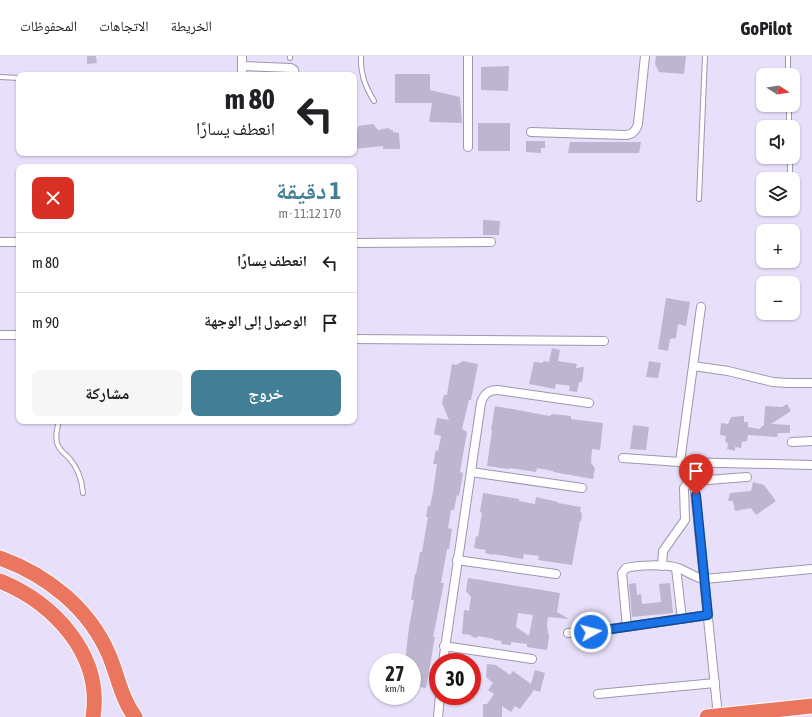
<!DOCTYPE html>
<html lang="ar">
<head>
<meta charset="utf-8">
<style>
	body { margin:0; font-family:"Asap Condensed","Noto Naskh Arabic",sans-serif; background:#f6f6f6; color:#202124; direction:rtl; height:100vh; display:flex; flex-direction:column; font-size:15px; white-space:nowrap }
	* { box-sizing:border-box; margin:0 }
	p { font-size:13px; color:#757577 }
	.icon { flex:none; width:22px; height:22px; fill:none; stroke:currentColor; stroke-width:2; stroke-linecap:round; stroke-linejoin:round }
	.map { position:relative; flex:1; overflow:hidden; direction:ltr }
	.panel { position:absolute; left:16px; top:108px; width:341px; height:260px; display:flex; flex-direction:column; background:#fff; border-radius:8px; box-shadow:0 1px 3px #0004; direction:rtl }
	.panel>* { flex:none }
	.hud { position:absolute; left:16px; top:16px; width:341px; height:84px; border-radius:8px; box-shadow:0 1px 3px #0004; direction:rtl; background:#fff; color:#202124; overflow:hidden }
	.needle { width:26px; rotate:102deg }
	.buttons { position:absolute; left:756px; top:12px; display:grid; gap:8px }
	.buttons a { display:grid; place-items:center; width:44px; height:44px; border-radius:8px; background:#fff; box-shadow:0 1px 3px #0004; font-size:20px }
	.speed { position:absolute; left:369px; top:597px; display:flex; gap:8px; font-size:20px; font-weight:700; text-align:center }
	.speed>* { display:grid; place-content:center; width:52px; height:52px; border-radius:50%; background:#fff; box-shadow:0 1px 3px #0004; line-height:1 }
	.speed small { font-size:10px; font-weight:400 }
	.speed .limit { border:6px solid #d22; background:#fff; color:#111 }
	.pin { position:absolute; display:grid; place-items:center; width:34px; height:34px; color:#fff; margin:-41px -17px; border-radius:50% 50% 50% 0; rotate:-45deg; box-shadow:0 0 4px #0007 }
	.pin .icon { rotate:45deg }
	.me { position:absolute; width:44px; margin:-22px; rotate:83deg; stroke-linejoin:round; filter:drop-shadow(0 0 3px #0008) }
	.turn { display:flex; align-items:center; gap:14px; height:84px; padding:0 16px; font-size:18px }
	.turn .icon { width:52px; height:52px; stroke-width:2.5 }
	.turn b { display:block; font-size:28px; line-height:34px }
	.round { display:grid; place-items:center; flex:none; width:42px; height:42px; border-radius:8px; background:#f6f6f6 }
	.headline { display:flex; align-items:center; justify-content:space-between; height:68px; padding:0 16px }
	h1 { font-size:24px; font-weight:700; line-height:30px; color:#427f96 }
	.primary-button { display:flex; gap:8px; margin-top:auto; padding:8px 16px }
	.primary-button a { flex:1; height:46px; border-radius:8px; background:#427f96; color:#fff; font-size:16px; font-weight:700; line-height:46px; text-align:center }
	.primary-button a+a { background:#f6f6f6; color:#202124 }
	ul { padding:0; list-style:none }
	li { display:flex; align-items:center; gap:12px; height:60px; padding:0 16px; border-top:1px solid #e0e0e0 }
	li div { flex:1 }
	li b { display:block; font-size:15px }
	li em { font-style:normal }
	header { display:flex; align-items:center; gap:24px; box-sizing:border-box; height:56px; padding:0 20px; background:#fff; border-bottom:1px solid #e0e0e0 }
	header strong { font-size:19px }
	nav { display:flex; gap:22px; margin-inline-start:auto; font-size:14px }
	.map>svg:first-child { display:block }
</style>
</head>
<body>
<header>
<strong>GoPilot</strong>
<nav><a>الخريطة</a><a>الاتجاهات</a><a>المحفوظات</a></nav>
</header>
<div class="map">
<svg width="812" height="661" viewBox="0 0 812 661">
	<rect width="100%" height="100%" fill="#e8dffb"/>
	<!-- building -->
	<g fill="#beb5d0" fill-rule="evenodd">
		<path d="M87,0h9l1,7 -10,1z"/>
		<path d="M656,0h30l-2,18 -25,-2 -4,-8z"/>
		<path d="M509,10l-1,25 -27,-1v-23z"/>
		<path d="M395,18h35v16l30,7 2,26 -33,-1 3,-19h-37z"/>
		<rect x="478" y="67" width="32" height="28"/>
		<path d="M373,68l5,6 11,-2 1,2h3v2l6,1 1,16h-17v-3l-29,3 4,-23z"/>
		<path d="M526,85h19v7h-4v5l-15,-1z"/>
		<path d="M570,86h71l-2,11h-71z"/>
		<path d="M483,164l17,1 -1,14h-16z"/>
		<path d="M666,242l24,4 -4,24 -8,-2 -2,14 -6,1 -2,12 -10,-2z"/>
		<path d="M552,292l8,2 -2,11 19,3 -1,4 8,-1 -2,15h-3l-2,10 -8,-1 1,-5 -14,-2 -1,5 -26,-5 5,-22 9,1v-2l6,1z"/>
		<path d="M463,305l15,3 -7,36h-2l-7,29 5,3 -7,40 3,1 -4,23 -2,-1 -3,15h-3l-3,18 4,1 -3,20h-2l-6,34h3l-11,54h2l-9,51 -14,-2v-24h-7l4,-35 5,-27h-3l4,-26h1l4,-22h2l6,-35h-2l2,-11h2l3,-14 4,-28h-4l3,-14 2,1 3,-15 -7,-2 3,-16 12,2 -7,-17 2,-8h3l5,-31 4,1z"/>
		<path d="M649,305l12,2 -3,15 -12,-1z"/>
		<path d="M787,348l4,7 -20,13 19,1v8h-12l-1,4 -29,-2 -1,6 -5,1 -1,6 -6,-1v4l-8,-2 1,-5 -3,-3 1,-5 -6,-1 1,-12 7,1 3,-7 13,-1v6h4v5l11,2 5,-4 1,-19 17,1z"/>
		<path d="M495,350l55,10 2,-2 19,2v3l32,4 -3,27 -8,-1 -1,14 4,5 -2,11 -40,-7v-1l-16,-3 -1,4 -26,-4 -1,1 -22,-3 5,-35 -1,-1z"/>
		<path d="M633,369l16,2 -3,23 -16,-1z"/>
		<path d="M753,426l11,3 12,16 -20,14 -5,-7 -16,3 -2,-10h-5l2,-8 21,-2z"/>
		<path d="M483,437l36,6v2l16,3 1,-7 22,5v1l23,4 -1,5 2,1 -1,8h-1l-8,44 -34,-5 1,-4 -15,-2 -1,5 -30,-5v1l-8,-2 1,-3 -12,-2 2,-12 2,1 4,-24 -2,-1z"/>
		<path d="M468,522l92,15 -3,19 12,7 -21,-2 -1,9 2,11 -2,13 -20,-3v-3l-16,-2v3l-10,-1 1,-3 -8,-1v-1l-16,-3 -1,2 -5,-1 -1,-2 -9,-1 2,-24 5,1 2,-14 -5,-6zM518,557l15,2 -4,21 -13,-9z"/>
		<path d="M636,527l1,12 4,-1 1,10 19,-2 -2,-18 11,-1 3,30 -41,4 -3,-33z"/>
		<path d="M487,608l9,1 14,10 3,-4 18,13 4,-14 10,3 -5,19 -6,-2 -14,19 -5,-3 -4,6 -9,-6v11h-19v-13h4l7,-10 -6,-4 5,-7 -7,-6z"/>
	</g>
	<g fill="none" stroke-linecap="round" stroke-linejoin="round">
		<!-- lane casing -->
		<g stroke="#9f96b0" stroke-width="6">
			<g id="lane">
				<path d="M361,0c-1,17 4,30 13,45"/>
				<path d="M788,0v19"/>
				<path d="M290,2v-2"/>
				<path d="M0,21l19,1"/>
				<path d="M789,49v22"/>
				<path d="M790,101v22"/>
				<path d="M699,143l6,-143"/>
				<path d="M790,153v2"/>
				<path d="M59,365c-2,7 -4,15 -2,22 2,7 7,10 12,15 9,10 13,22 14,35"/>
			</g>
		</g>
		<!-- street casing -->
		<g stroke="#9f96b0" stroke-width="10">
			<g id="street">
				<path d="M242,10l49,2 3,2 1,5"/>
				<path d="M242,19v-19"/>
				<path d="M531,76l94,3c7,0 11,-4 13,-11l7,-68"/>
				<path d="M468,91v-91"/>
				<path d="M0,186h19"/>
				<path d="M354,187l137,-1"/>
				<path d="M0,279h19"/>
				<path d="M354,283l250,2"/>
				<path d="M693,310l35,5 45,11 14,1h25"/>
				<path d="M792,386l20,-1"/>
				<path d="M623,402l57,4 132,3"/>
				<path d="M680,406l21,-155"/>
				<path d="M471,416l111,16"/>
				<path d="M694,425l24,235"/>
				<path d="M457,504l99,14"/>
				<path d="M662,510l1,-15 22,-31 -1,-32 2,-3 8,-4 53,-4"/>
				<path d="M676,512l6,51"/>
				<path d="M627,571l-5,-54 4,-5c12,-3 40,-4 52,0 9,3 17,10 26,11l108,-10"/>
				<path d="M568,577l36,-3 104,-15"/>
				<path d="M444,590l88,13"/>
				<path d="M443,606l38,-259c3,-9 7,-13 17,-13l91,13"/>
				<path d="M598,638l117,-11"/>
				<path d="M438,661l2,-21"/>
			</g>
		</g>
		<!-- highway casing -->
		<g stroke="#fff" stroke-width="17">
			<g id="highway">
				<path d="M0,502c47,17 89,50 109,97 9,21 12,43 26,62"/>
				<path d="M0,525c54,22 103,74 93,136"/>
				<path d="M707,661l105,-11"/>
			</g>
		</g>
		<!-- lane -->
		<use href="#lane" stroke="#fff" stroke-width="4"/>
		<!-- street -->
		<use href="#street" stroke="#fff" stroke-width="8"/>
		<!-- highway -->
		<use href="#highway" stroke="#eb765f" stroke-width="15"/>
	</g>
	<g fill="none" stroke-linecap="round" stroke-linejoin="round">
		<!-- route casing -->
		<g stroke="#114b97" stroke-width="10">
			<path id="route" d="M591,576l117,-17 -12,-120"/>
		</g>
		<!-- route -->
		<use href="#route" stroke="#1a73e8" stroke-width="7"/>
	</g>
</svg>
<div class="buttons">
<a><svg class="needle" viewBox="-14 -14 28 28"><path d="M0-13l5 13h-10z" fill="#e53935"/><path d="M0 13l5-13h-10z" fill="#757577"/></svg></a>
<a><svg class="icon" aria-label="sound" viewBox="0 0 24 24"><path d="M4 9h4l5-4v14l-5-4H4zM17 9q2 3 0 6"/></svg></a>
<a><svg class="icon" aria-label="layers" viewBox="0 0 24 24"><path d="M12 4l9 5-9 5-9-5zM3 14l9 5 9-5"/></svg></a>
<a>+</a>
<a>−</a>
</div>
<div class="speed"><div>27<small>km/h</small></div><div class="limit">30</div></div>
<div class="pin" style="left:696px;top:439px;background:#d93025"><svg class="icon" aria-label="arrive" viewBox="0 0 24 24"><path d="M6 21V4h12l-3 4 3 4H6"/></svg></div>
<svg class="me" style="left:591px;top:576px" viewBox="-20 -20 40 40"><circle r="17" fill="#1a73e8" stroke="#fff" stroke-width="3"/><path d="M0-11L8 9 0 5-8 9z" fill="#fff"/></svg>
<div class="hud">
<div class="turn"><svg class="icon" aria-label="left" viewBox="0 0 24 24"><path d="M17 20v-9H6M10 6l-5 5 5 5"/></svg><div><b>80 m</b>انعطف يسارًا</div></div>
</div>
<section class="panel">
<div class="headline"><div><h1>1 دقيقة</h1><p>170 m · 11:12</p></div><a class="round" style="background:#d93025;color:#fff"><svg class="icon" aria-label="close" viewBox="0 0 24 24"><path d="M6 6l12 12M18 6L6 18"/></svg></a></div>
<ul>
<li><svg class="icon" aria-label="left" viewBox="0 0 24 24"><path d="M17 20v-9H6M10 6l-5 5 5 5"/></svg><div><b>انعطف يسارًا</b></div><em>80 m</em></li>
<li><svg class="icon" aria-label="arrive" viewBox="0 0 24 24"><path d="M6 21V4h12l-3 4 3 4H6"/></svg><div><b>الوصول إلى الوجهة</b></div><em>90 m</em></li>
</ul>
<div class="primary-button"><a>خروج</a><a>مشاركة</a></div>
</section>
</div>
</body>
</html>
